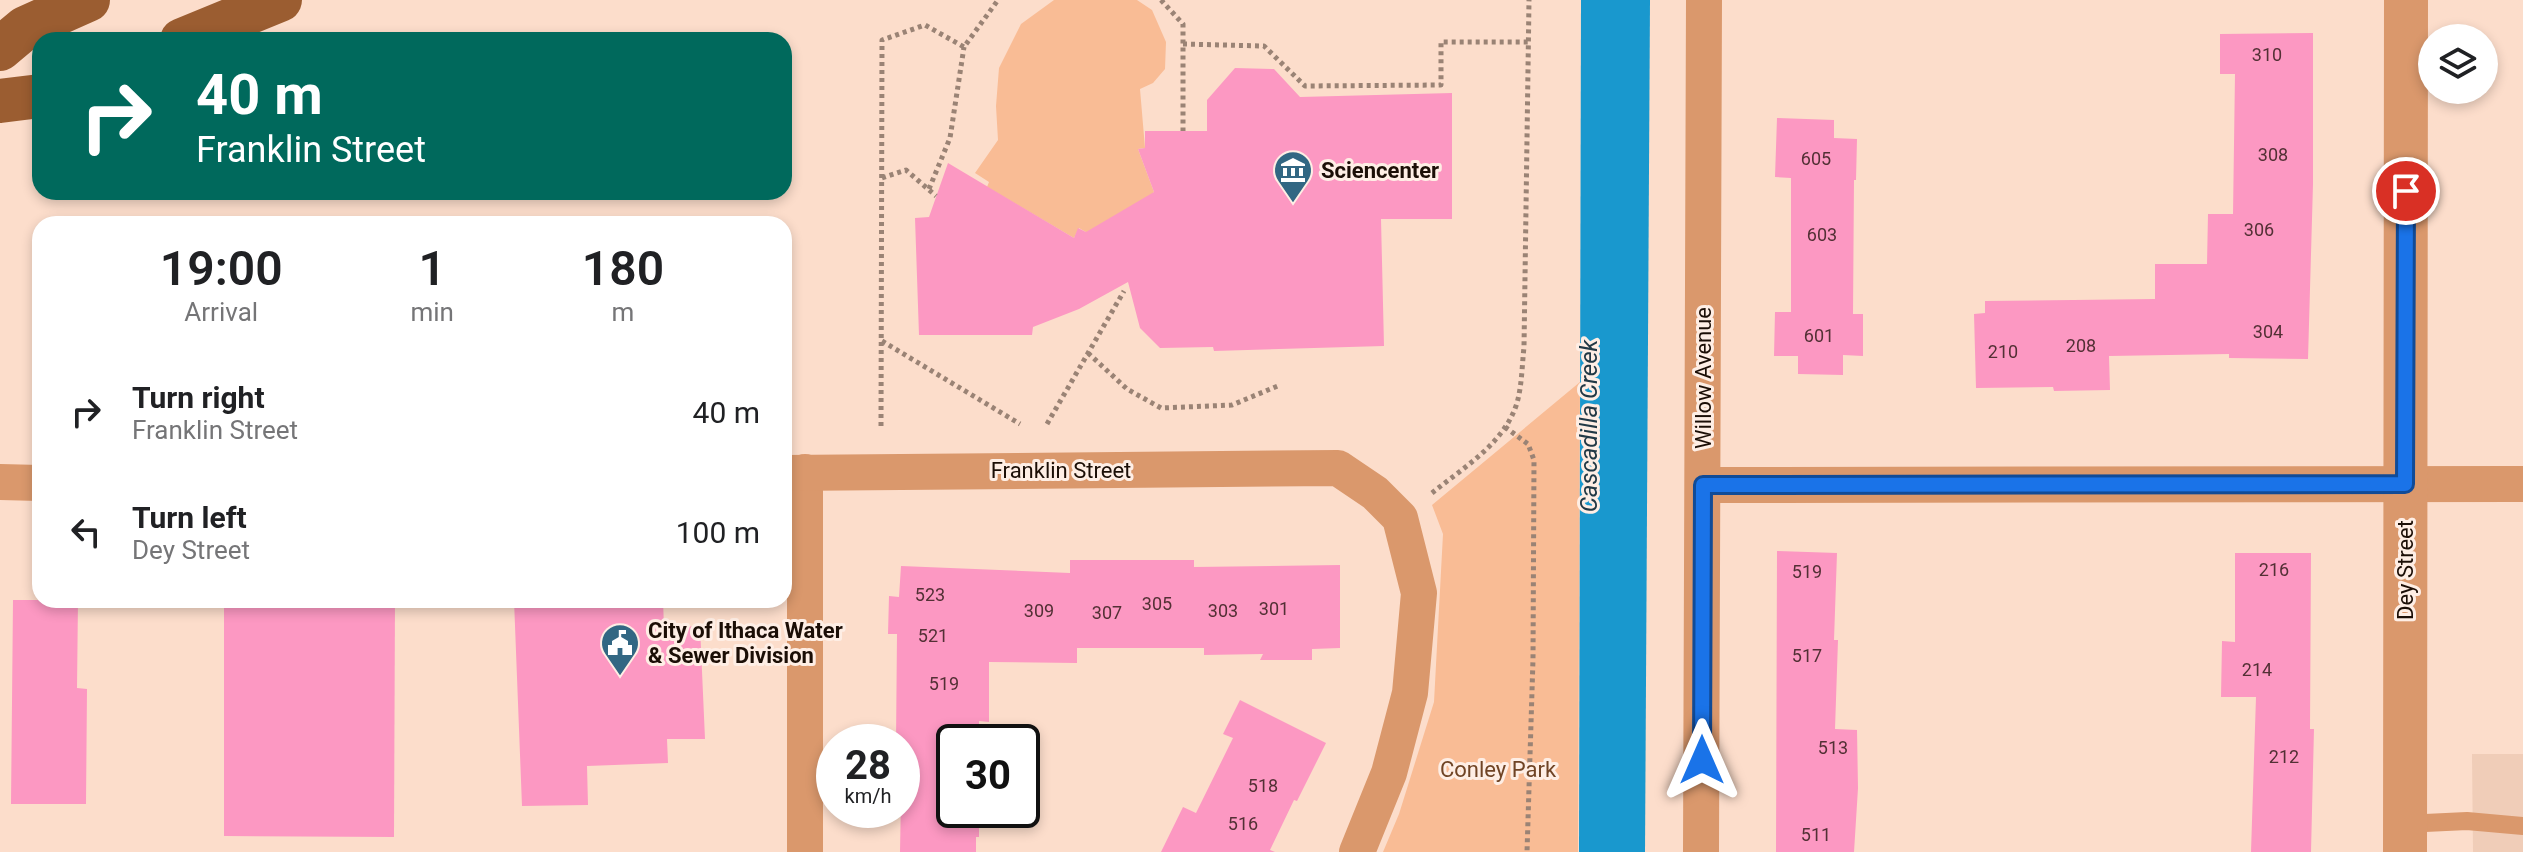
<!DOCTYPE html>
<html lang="en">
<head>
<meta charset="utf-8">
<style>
	body { margin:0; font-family:Roboto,sans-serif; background:#f2f2f2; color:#202124; height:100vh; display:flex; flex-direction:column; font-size:30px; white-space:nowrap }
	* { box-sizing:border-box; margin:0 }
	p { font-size:26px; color:#757577 }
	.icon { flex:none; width:44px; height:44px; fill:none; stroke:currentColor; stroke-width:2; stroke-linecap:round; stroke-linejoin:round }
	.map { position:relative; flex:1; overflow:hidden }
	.drawer { position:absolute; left:32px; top:216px; width:760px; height:392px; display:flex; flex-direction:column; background:#fff; border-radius:24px; box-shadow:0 4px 12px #0003 }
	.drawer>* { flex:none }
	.guide { position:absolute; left:32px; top:32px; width:760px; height:168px; border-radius:24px; box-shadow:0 4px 12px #0003; background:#00695c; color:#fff; overflow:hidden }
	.tools { position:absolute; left:2418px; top:24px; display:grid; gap:16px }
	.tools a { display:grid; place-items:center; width:80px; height:80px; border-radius:50%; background:#fff; box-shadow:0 4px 12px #0003; font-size:40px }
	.speed { position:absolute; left:816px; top:724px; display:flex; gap:16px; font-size:40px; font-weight:700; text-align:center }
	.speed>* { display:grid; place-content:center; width:104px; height:104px; border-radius:50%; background:#fff; box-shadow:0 4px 12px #0003; line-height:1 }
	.speed small { font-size:20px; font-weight:400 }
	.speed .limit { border:4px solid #111; border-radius:12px; background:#fff; color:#111 }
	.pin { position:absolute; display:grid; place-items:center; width:68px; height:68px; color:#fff; margin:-34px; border:4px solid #fff; border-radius:50%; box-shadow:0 2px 8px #0007 }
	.me { position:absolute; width:88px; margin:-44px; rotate:0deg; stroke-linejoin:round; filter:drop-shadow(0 0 6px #0008) }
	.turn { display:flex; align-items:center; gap:28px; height:168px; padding:0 32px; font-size:36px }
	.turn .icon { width:104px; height:104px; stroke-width:2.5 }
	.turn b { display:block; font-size:56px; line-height:68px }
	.eta { display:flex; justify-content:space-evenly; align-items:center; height:136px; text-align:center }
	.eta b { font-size:48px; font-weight:600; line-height:56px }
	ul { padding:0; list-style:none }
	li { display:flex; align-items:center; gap:24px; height:120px; padding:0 32px }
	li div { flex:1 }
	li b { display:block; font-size:30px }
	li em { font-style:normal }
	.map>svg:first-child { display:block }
</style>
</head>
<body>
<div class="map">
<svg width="2523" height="852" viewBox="0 0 2523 852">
	<rect width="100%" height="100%" fill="#fcddcb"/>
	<!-- built -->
	<path fill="#f0cdb8" d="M2472,754h51v98h-50z"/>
	<!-- green -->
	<g fill="#f9bc95">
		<path d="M1054,0h83l15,10 14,32 -1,27 -12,14 -13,6 5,59 -7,1 16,43 -48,52 -27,-16 -5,10 -87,-51 2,-5 -14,-9 23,-33 -2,-34 3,-38 22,-44z"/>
		<path d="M1580,382l-2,470h-195l16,-38 35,-112 9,-168 -11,-29z"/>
	</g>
	<!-- water -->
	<path fill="#1998ce" d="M1581,0h69l-5,852h-66z"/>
	<!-- building -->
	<g fill="#fc98c2">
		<path d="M2313,33v151l-5,175 -79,-1v-4l-120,2 1,34 -56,1 -1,-4 -77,1 -2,-74 11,-1v-12l170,-2v-35h52l1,-50h25l2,-140h-15v-40z"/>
		<path d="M1235,68l39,1 26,28 152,-4v126h-71l3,127 -170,5 -1,-4 -53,1 -20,-20 -12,-46 -49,27 -46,18 -1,8h-113l-4,-117 14,-1 19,-54 126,75 4,-10 8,4 68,-40 -16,-43 7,-1v-17h62v-31z"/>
		<path d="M1777,118l57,2v18l23,1 -1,41h-2l-1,134h10v42l-20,-1v20l-45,-1v-18h-24l1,-44h16v-134l-16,-1z"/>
		<path d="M1777,551l60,2 -3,87h4l-3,89 22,1 1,58 -4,64h-78z"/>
		<path d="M2235,553h76l-1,176h4l-3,123h-60l5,-155h-35l1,-56 13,1z"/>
		<path d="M1070,560h124v7l146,-2v83l-28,1v11h-52l3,-6 -59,1v-7h-127v15l-88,-1v60l-10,-1v21h-25v68h25v27h-3v15h-76l2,-110h-6l1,-108h-9l1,-38 10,1 2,-31 169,7z"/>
		<path d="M13,600h65l-1,88 10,1 -1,115h-75z"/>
		<path d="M224,600h171l-1,237 -170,-1z"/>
		<path d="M514,600h149l1,28 36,-2 5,113h-38l1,24 -81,3 1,39 -66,1z"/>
		<path d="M1240,700l86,43 -29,58 -3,-1 -24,50 5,2h-114l22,-45 13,6 37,-75 -10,-4z"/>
	</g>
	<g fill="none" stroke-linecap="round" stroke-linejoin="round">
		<!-- path -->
		<g stroke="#9a8375" stroke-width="5" stroke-dasharray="4 4" stroke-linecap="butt">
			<path d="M1161,0l22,24v107"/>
			<path d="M1183,44l81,2 41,40 136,-1v-43h88"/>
			<path d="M882,178l24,-8 30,26"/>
			<path d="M929,189l21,-51 14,-91"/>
			<path d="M882,341l138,83"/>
			<path d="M1088,353l39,36 34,19 71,-3 48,-20"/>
			<path d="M1047,424l77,-133"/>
			<path d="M881,426l1,-386 43,-15 39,22 34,-47"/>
			<path d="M1505,427l23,17 6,16 -1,199 -6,193"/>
			<path d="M1432,493c32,-26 72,-49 85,-90 5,-18 5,-38 7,-56l5,-347"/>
		</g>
		<!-- service -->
		<path stroke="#da986c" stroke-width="18" d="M2404,824l63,-3 56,5"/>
		<!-- minor -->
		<g stroke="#da986c" stroke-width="36">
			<path d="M805,472v380"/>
			<path d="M784,473l554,-5 37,25 25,25 19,75 -9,100 -21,80 -32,79"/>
			<path d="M0,482l40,1"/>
			<path d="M1703,485l820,-1"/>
			<path d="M1701,852l3,-852"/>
		</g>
		<!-- tertiary -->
		<path stroke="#da986c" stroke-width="44" d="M2405,852l1,-852"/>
		<!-- trunk -->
		<g stroke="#9b5d31" stroke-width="44">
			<path d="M182,40l98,-40"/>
			<path d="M0,49l25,-21 63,-28"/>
			<path d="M0,101l40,-5"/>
		</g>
	</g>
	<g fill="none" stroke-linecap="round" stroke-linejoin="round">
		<!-- route casing -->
		<g stroke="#114b97" stroke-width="20">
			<path id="route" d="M1702,760l1,-275 702,-1 1,-293"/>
		</g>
		<!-- route -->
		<use href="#route" stroke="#1a73e8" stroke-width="14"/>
	</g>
	<!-- icons -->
	<defs>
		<g id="museum-pin" transform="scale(2)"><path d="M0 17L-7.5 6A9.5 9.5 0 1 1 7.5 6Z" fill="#326783" stroke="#feeee5"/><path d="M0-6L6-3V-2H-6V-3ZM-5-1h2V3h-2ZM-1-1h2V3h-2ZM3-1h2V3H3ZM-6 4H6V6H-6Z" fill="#fff"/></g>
		<g id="civic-pin" transform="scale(2)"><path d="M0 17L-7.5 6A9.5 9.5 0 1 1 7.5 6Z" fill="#326783" stroke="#feeee5"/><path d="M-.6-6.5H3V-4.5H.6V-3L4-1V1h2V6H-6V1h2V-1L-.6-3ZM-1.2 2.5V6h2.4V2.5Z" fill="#fff"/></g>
	</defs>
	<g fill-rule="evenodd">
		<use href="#museum-pin" x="1293" y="170"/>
		<use href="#civic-pin" x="620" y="643"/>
	</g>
	<g text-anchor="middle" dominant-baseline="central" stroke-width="6" stroke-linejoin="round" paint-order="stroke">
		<!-- number labels -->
		<g font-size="18" fill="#533035">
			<text x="2267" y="54">310</text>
			<text x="2273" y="154">308</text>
			<text x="1816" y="158">605</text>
			<text x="2259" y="229">306</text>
			<text x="1822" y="234">603</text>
			<text x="2268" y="331">304</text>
			<text x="1819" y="335">601</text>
			<text x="2081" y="345">208</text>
			<text x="2003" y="351">210</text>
			<text x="2274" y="569">216</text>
			<text x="1807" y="571">519</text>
			<text x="930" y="594">523</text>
			<text x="1157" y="603">305</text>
			<text x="1274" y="608">301</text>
			<text x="1039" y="610">309</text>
			<text x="1223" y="610">303</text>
			<text x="1107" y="612">307</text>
			<text x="933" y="635">521</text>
			<text x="1807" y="655">517</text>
			<text x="2257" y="669">214</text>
			<text x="944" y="683">519</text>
			<text x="1833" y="747">513</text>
			<text x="2284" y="756">212</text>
			<text x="1263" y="785">518</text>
			<text x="1243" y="823">516</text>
			<text x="1816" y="834">511</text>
		</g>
		<!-- poi labels -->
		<g font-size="22" font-weight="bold" fill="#1b0e06" stroke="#feeee5" text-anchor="start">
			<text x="1321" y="170">Sciencenter</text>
			<text x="648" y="630">City of Ithaca Water<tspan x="648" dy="25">&amp; Sewer Division</tspan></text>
		</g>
		<!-- street labels -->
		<g font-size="22" fill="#1b0e06" stroke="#feeee5">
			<text transform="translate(1703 378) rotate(-90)">Willow Avenue</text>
			<text x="1061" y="470">Franklin Street</text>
			<text transform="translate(2405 570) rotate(-90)">Dey Street</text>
		</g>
		<!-- park labels -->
		<g font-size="22" fill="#704425" stroke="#feeee5">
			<text x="1498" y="769">Conley Park</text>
		</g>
		<!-- water labels -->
		<g font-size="24" font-style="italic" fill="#213946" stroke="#feeee5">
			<text transform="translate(1589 426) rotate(-90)">Cascadilla Creek</text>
		</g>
	</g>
</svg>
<div class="tools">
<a><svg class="icon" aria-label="layers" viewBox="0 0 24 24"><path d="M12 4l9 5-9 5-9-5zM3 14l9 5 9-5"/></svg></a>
</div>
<div class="speed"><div>28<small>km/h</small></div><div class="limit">30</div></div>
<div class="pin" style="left:2406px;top:191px;background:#d93025"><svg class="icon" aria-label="arrive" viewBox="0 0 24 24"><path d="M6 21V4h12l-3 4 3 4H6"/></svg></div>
<svg class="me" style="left:1702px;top:760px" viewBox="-20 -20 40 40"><path d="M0-17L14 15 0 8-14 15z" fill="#1a73e8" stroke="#fff" stroke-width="4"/></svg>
<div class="guide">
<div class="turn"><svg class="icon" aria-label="right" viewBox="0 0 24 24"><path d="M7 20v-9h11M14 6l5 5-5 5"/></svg><div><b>40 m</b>Franklin Street</div></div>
</div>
<section class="drawer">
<div class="eta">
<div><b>19:00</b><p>Arrival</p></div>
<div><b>1</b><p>min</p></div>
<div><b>180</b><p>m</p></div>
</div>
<ul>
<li><svg class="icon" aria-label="right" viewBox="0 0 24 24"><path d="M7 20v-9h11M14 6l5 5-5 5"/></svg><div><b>Turn right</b><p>Franklin Street</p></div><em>40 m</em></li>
<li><svg class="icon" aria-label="left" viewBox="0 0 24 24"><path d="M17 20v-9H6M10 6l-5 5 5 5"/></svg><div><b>Turn left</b><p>Dey Street</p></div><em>100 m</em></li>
</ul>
</section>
</div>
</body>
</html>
